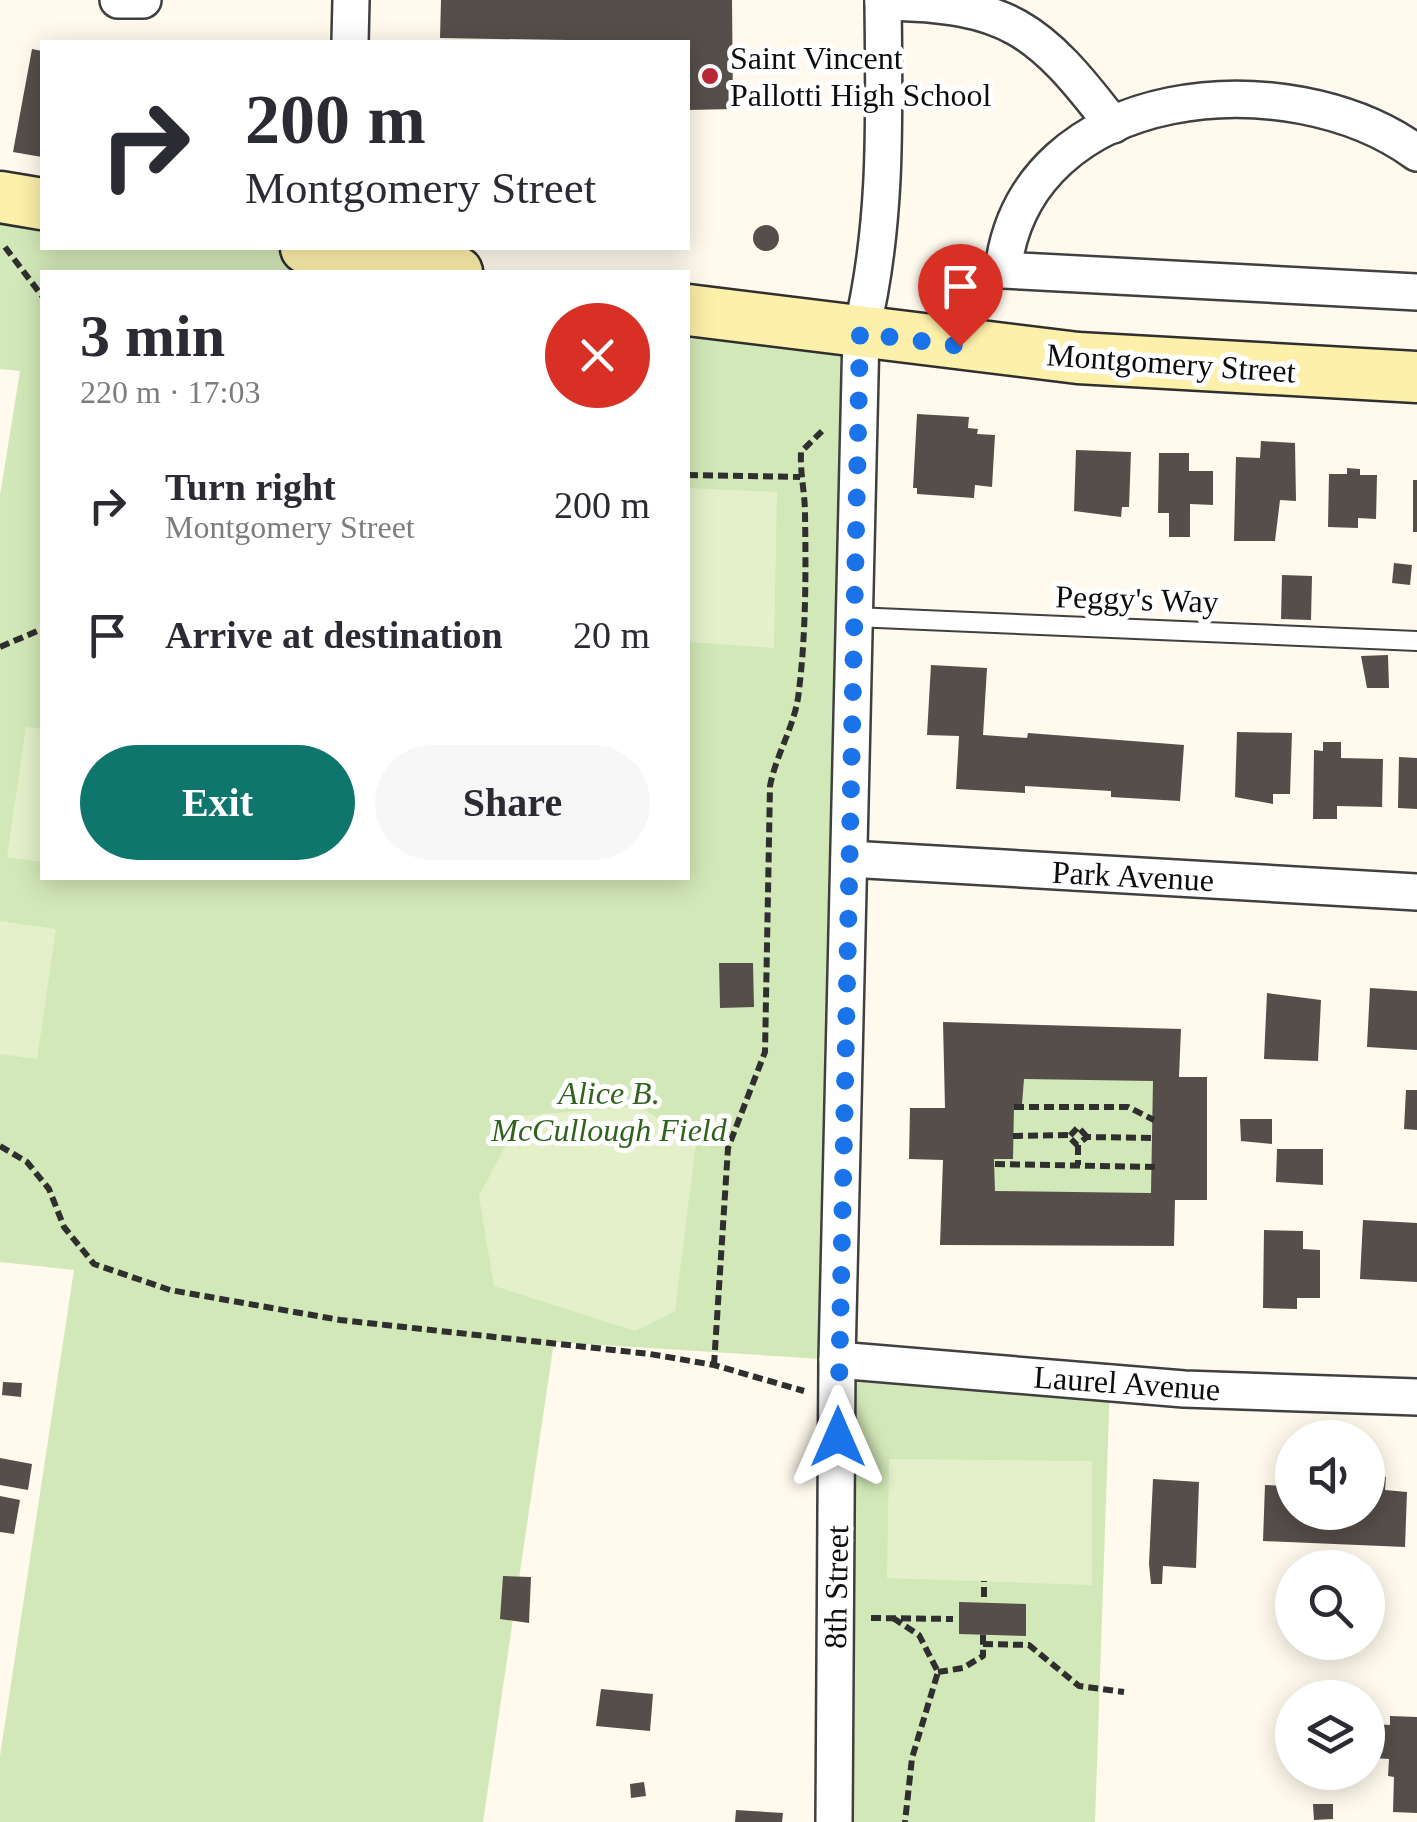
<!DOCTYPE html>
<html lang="en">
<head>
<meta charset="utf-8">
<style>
	body { margin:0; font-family:"Times New Roman",serif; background:#f7f7f7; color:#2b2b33; height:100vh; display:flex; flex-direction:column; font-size:38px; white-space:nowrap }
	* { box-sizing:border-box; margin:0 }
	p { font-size:32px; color:#7c7c81 }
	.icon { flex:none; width:55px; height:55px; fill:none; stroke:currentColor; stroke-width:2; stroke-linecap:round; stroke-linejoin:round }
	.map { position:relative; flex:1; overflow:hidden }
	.panel { position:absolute; left:40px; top:270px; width:650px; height:610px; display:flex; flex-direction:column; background:#fff; border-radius:0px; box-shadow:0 5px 25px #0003 }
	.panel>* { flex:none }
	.top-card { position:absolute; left:40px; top:40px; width:650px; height:210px; border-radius:0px; box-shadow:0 5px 25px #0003; background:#fff; color:#2b2b33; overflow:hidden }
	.tools { position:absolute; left:1275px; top:1420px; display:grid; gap:20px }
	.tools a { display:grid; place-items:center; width:110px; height:110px; border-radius:50%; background:#fff; box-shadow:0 5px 25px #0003; font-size:50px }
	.pin { position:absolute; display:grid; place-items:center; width:85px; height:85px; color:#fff; margin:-102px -42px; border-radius:50% 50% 50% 0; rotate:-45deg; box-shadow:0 0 10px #0007 }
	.pin .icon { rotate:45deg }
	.me { position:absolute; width:110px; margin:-55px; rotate:0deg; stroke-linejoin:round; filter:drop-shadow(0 0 8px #0008) }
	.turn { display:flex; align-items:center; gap:35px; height:210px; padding:0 40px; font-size:45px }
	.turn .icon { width:130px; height:130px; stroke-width:2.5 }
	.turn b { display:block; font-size:70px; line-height:85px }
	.round { display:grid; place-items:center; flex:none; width:105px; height:105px; border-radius:52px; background:#f7f7f7 }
	.head { display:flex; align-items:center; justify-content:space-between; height:170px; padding:0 40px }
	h1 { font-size:60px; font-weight:600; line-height:75px }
	.action { display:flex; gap:20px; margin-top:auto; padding:20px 40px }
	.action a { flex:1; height:115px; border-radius:60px; background:#0f766e; color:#fff; font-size:40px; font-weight:600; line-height:115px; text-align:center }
	.action a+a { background:#f7f7f7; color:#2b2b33 }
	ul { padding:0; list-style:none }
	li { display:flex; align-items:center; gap:30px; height:130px; padding:0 40px }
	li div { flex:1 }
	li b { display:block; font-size:38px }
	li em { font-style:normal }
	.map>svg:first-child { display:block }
</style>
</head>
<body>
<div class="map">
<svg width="1417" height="1822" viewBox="0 0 1417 1822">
	<rect width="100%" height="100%" fill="#fffaed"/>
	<!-- green -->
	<g fill="#d3e8b8">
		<path d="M0,197l42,7v44h268l161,24h-429v606h646v-572l173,27 -24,1026 273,24 -15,439h-265l7,-462 -283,-18 -71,480h-483v-66l74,-486 -74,-8v-767l20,-124 -20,-2z"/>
		<path d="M1024,1078l129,2 2,113 -160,-1 -1,-33 18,-1 2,-53z"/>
	</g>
	<!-- pitch -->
	<g fill="#e4f0ca">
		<path d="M688,488l89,4 -3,156 -86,-6z"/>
		<path d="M26,727l16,2v133l-35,-5z"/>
		<path d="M0,921l56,8 -19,130 -37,-5z"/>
		<path d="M639,1106l57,37 -21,168 -40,20 -141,-45 -15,-90 42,-80z"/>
		<path d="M889,1459l203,2v124l-205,-7z"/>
	</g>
	<!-- building -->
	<g fill="#554e4a" fill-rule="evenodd">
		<path d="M441,0h291l1,109 -45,1v-68l-248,-4z"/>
		<path d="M32,49l10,2v106l-29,-5z"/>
		<circle cx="766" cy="238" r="13"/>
		<path d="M917,414l52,3 -1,11 10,1 -1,5 18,1 -3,52 -17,-2 -1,13 -57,-4v-6h-4z"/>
		<path d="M1261,441l34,2 1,58 -16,-1 -5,41h-41l2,-84 24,1z"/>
		<path d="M1076,450l55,2 -2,55h-7l-1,10 -47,-6z"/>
		<path d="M1159,453h30v18h24v34l-23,-1v33h-21v-24h-11z"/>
		<path d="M1347,468l13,1v6h17l-1,44 -18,-1v10l-30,-1 1,-53h18z"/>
		<rect x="1413" y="480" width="4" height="52"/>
		<path d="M1394,563l18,2 -2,20 -18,-2z"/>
		<path d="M1282,575l30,1 -1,44 -30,-1z"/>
		<path d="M1388,655l1,33h-22l-6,-32z"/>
		<path d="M931,665l56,3 -4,67 44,3 1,-5 156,12 -4,56 -69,-4v-6l-86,-5v7l-69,-4 3,-53 -32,-1z"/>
		<path d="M1237,732l55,1 -2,61h-17v10l-38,-7z"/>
		<path d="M1323,742h18v16l42,1 -1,48 -45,-1v13h-24l1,-69 9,1z"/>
		<path d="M1399,757l18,1v51l-19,-1z"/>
		<path d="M719,963h34l1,44 -34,1z"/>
		<path d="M1370,988l47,3v59l-50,-3z"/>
		<path d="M1267,993l54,7 -3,61 -54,-2z"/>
		<path d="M943,1022l238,7 -2,48h28v123h-32l-1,46 -234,-1 3,-85 -34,-1 1,-51h35zM1024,1079l129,2 -2,112 -156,-2 -1,-32h19l1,-53 8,-2z"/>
		<path d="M1406,1090h11v40l-13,-1z"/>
		<path d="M1240,1119h32v25l-31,-3z"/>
		<path d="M1277,1149h46v36l-47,-3z"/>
		<path d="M1363,1220l54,3v59l-57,-3z"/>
		<path d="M1264,1230l39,1v18l17,1v48h-23v11l-34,-1z"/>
		<path d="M3,1382l19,1 -1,14 -19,-2z"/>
		<path d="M0,1458l32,6 -4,26 -28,-5z"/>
		<path d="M1288,1473h4v39h76v-36l18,1 -1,13 22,2 -2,55 -142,-6 2,-56 22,1z"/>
		<path d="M1153,1479l46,3 -3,86 -33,-2 -1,18h-11l-2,-20z"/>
		<path d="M0,1496l20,4 -6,34 -14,-2z"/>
		<path d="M503,1576l28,1 -2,46 -29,-4z"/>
		<path d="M959,1602l67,2v32l-67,-2z"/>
		<path d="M601,1689l52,5 -3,37 -54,-5z"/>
		<path d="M1390,1716l27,1v96l-24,-1 1,-35 -6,-1 1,-17 -16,-1 1,-34 16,1z"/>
		<path d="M644,1782l2,14 -15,2 -1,-14z"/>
		<path d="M1313,1804h20v15l-19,1z"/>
		<path d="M736,1810l47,3 -1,9h-47z"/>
	</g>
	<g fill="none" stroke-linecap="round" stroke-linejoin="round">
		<!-- lane casing -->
		<g stroke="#404040" stroke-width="22">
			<path id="lane" d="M854,617l563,24"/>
		</g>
		<!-- street casing -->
		<g stroke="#404040" stroke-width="40">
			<g id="street">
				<path d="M118,0h25"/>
				<path d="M883,2c125,2 155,25 230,123"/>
				<path d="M350,42l1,-42"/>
				<path d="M1417,153c-127,-93 -392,-72 -414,117l414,22"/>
				<path d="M849,859l568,33"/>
				<path d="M837,1360l347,29 233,8"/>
				<path d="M834,1822l3,-462 24,-1027c27,-110 23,-220 22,-333"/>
			</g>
		</g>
		<!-- secondary casing -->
		<g stroke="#2f2f2f" stroke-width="55">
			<g id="secondary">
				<path d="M0,197l42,7"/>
				<path d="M306,248l151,24"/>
				<path d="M688,310l390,48 339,19"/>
			</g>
		</g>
		<!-- path -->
		<g stroke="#2f2f2f" stroke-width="6" stroke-dasharray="10 5" stroke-linecap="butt">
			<path d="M5,247l37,49"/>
			<path d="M688,475l112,2"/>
			<path d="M0,647l42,-18"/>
			<path d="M1014,1107h114l26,13"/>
			<path d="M1013,1136l56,-1"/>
			<path d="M1087,1137l-9,-10 -9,10 8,8 10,-8 67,1"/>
			<path d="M1078,1145v20"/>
			<path d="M0,1146l27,16 22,27 15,38 30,37 76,26 170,30 310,34 64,11 90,26"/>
			<path d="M995,1164l160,3"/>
			<path d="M714,1365l14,-217 37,-96 5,-266c6,-31 23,-57 28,-88 8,-59 8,-124 7,-184 0,-21 -5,-40 -4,-62l23,-23"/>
			<path d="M984,1597v-16"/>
			<path d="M871,1618l82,1"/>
			<path d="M893,1618l26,17 19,37 -26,86 -7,64"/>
			<path d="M983,1644l46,1 50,41 45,6"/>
			<path d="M938,1672l25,-4 20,-12v-23"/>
		</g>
		<!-- lane -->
		<use href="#lane" stroke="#fff" stroke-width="18"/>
		<!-- street -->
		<use href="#street" stroke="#fff" stroke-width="35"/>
		<!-- secondary -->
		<use href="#secondary" stroke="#fdf0aa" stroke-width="50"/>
	</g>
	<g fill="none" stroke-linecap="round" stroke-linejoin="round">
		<!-- route -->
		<path stroke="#1a73e8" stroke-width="18" stroke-dasharray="0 32.4" d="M838,1437l22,-1104 100,13"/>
	</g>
	<!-- markers -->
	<circle fill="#ba2836" stroke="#fff" stroke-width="4" cx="710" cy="76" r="10"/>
	<g text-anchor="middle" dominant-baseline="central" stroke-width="10" stroke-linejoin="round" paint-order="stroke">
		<!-- poi labels -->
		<g font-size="32" fill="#0d0d0d" stroke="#fff" text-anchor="start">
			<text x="730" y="58">Saint Vincent<tspan x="730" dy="37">Pallotti High School</tspan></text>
		</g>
		<!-- street labels -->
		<g font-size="32" fill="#0d0d0d" stroke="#fff">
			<text transform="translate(1171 363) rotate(4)">Montgomery Street</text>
			<text transform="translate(1137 599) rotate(2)">Peggy's Way</text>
			<text transform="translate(1133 876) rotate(3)">Park Avenue</text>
			<text transform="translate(1127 1383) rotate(4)">Laurel Avenue</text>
			<text transform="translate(836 1587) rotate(-89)">8th Street</text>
		</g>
		<!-- park labels -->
		<g font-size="32" font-style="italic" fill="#31631f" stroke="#fff">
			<text x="609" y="1093">Alice B.<tspan x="609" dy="37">McCullough Field</tspan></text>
		</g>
	</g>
</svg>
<div class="tools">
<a><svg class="icon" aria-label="sound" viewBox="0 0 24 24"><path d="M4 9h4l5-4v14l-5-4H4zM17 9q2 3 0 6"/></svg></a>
<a><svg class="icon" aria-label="search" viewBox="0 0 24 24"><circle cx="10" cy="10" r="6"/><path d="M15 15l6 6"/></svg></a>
<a><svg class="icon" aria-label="layers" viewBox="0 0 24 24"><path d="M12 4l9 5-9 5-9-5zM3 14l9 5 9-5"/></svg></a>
</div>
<div class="pin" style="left:960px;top:346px;background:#d93025"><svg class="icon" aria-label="arrive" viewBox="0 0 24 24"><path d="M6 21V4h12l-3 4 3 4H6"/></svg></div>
<svg class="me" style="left:838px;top:1437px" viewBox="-20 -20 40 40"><path d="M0-17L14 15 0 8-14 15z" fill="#1a73e8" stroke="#fff" stroke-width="4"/></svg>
<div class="top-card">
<div class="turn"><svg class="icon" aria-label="right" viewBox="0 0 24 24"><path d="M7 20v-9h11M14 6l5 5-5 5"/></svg><div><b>200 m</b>Montgomery Street</div></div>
</div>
<section class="panel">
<div class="head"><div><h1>3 min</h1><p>220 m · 17:03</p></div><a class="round" style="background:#d93025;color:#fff"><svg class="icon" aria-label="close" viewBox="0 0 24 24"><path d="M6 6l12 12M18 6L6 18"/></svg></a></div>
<ul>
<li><svg class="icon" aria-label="right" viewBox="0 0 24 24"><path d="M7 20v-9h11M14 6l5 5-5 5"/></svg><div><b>Turn right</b><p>Montgomery Street</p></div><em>200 m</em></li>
<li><svg class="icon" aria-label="arrive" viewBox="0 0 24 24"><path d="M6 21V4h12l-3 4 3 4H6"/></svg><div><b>Arrive at destination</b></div><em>20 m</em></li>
</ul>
<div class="action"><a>Exit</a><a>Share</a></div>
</section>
</div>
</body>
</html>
